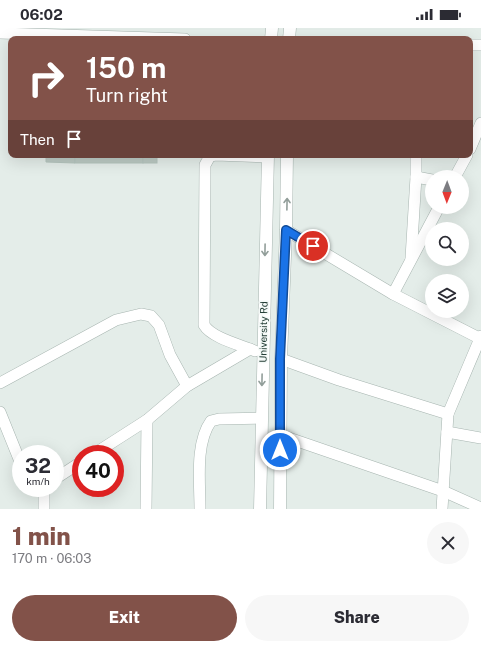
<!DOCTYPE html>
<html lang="en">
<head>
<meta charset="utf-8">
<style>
	body { margin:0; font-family:"Public Sans",sans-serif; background:#f7f7f7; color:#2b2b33; height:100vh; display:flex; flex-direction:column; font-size:15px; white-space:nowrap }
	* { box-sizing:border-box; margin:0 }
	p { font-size:13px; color:#7c7c81 }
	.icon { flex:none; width:22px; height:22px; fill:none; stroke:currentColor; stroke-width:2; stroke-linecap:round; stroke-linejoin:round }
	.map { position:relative; height:481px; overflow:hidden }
	.details { display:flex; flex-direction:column; background:#fff; flex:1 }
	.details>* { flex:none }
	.top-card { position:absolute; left:8px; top:8px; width:465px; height:122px; border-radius:8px; box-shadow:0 4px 16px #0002; background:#825249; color:#fff; overflow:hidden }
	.needle { width:26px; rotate:181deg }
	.tools { position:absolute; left:425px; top:142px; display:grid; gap:8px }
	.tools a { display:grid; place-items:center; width:44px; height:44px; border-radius:50%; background:#fff; box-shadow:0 4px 16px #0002; font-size:20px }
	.speed { position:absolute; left:12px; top:417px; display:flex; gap:8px; font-size:20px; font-weight:700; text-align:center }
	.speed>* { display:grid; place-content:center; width:52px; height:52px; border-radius:50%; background:#fff; box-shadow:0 4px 16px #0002; line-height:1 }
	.speed small { font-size:10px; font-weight:400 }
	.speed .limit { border:6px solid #d22; background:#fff; color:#111 }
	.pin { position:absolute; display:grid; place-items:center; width:34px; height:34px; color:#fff; margin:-17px; border:2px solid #fff; border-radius:50%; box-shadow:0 1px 4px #0007 }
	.me { position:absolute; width:44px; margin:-22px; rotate:0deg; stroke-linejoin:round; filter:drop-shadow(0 0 3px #0008) }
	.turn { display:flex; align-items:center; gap:14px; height:84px; padding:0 12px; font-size:18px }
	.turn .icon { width:52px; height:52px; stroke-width:2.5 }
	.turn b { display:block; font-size:28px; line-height:34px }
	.then { display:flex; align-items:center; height:38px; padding:0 12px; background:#0003; gap:8px; font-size:15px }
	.round { display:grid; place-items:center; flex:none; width:42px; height:42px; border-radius:21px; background:#f7f7f7 }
	.head { display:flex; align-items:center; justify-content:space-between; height:68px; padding:0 12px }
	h1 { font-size:24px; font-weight:800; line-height:30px; color:#825249 }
	.button { display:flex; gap:8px; margin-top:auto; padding:8px 12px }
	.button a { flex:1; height:46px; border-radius:24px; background:#825249; color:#fff; font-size:16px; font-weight:800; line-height:46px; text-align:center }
	.button a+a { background:#f7f7f7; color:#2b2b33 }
	.status { display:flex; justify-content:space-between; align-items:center; height:28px; padding:0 20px; background:#fff; direction:ltr }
	.status svg { height:11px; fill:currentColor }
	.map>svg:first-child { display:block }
</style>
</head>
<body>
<div class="status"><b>06:02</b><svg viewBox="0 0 49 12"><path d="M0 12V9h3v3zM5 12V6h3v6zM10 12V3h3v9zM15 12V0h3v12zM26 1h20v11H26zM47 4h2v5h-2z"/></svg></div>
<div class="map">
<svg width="481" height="481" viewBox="0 0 481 481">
	<rect width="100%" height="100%" fill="#e4ede9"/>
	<!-- building -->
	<g fill="#bccac4" stroke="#b6c6bf">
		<path d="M46,127h29v8l-29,-1z"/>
		<rect x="75" y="127" width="68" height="8"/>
		<rect x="143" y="127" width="14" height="8"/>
	</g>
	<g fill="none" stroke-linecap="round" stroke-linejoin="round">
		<!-- minor casing -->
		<g stroke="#a7b5b0" stroke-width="12">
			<g id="minor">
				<path d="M0,5l185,6"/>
				<path d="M470,17h11"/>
				<path d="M470,121l11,-26"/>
				<path d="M416,149l16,3"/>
				<path d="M455,149l12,-22"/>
				<path d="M286,202l107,64 88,45"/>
				<path d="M411,230l5,-81v-22"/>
				<path d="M393,266l46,-87"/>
				<path d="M250,321c-13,-5 -39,-12 -46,-24l1,-160 5,-9 6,-1 52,2"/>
				<path d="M281,331l58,21 109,34"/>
				<path d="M0,355l116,-63 25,-6 10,2 8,9 11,30 17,31"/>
				<path d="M0,384l21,52"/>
				<path d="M447,404l34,6"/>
				<path d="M280,407l163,56 38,17"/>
				<path d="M94,426l53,-34 40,-34 63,-37 5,2"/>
				<path d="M55,451l26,-17"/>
				<path d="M44,460v21"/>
				<path d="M146,481l1,-89"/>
				<path d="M200,481c0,-27 -5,-66 11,-88l8,-2 43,-1"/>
				<path d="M442,481l6,-95 33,-78"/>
			</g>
		</g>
		<!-- tertiary casing -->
		<g stroke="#a7b5b0" stroke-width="13">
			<g id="tertiary">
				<path d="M271,11l1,-11"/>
				<path d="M289,11l1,-11"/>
				<path d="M260,481l8,-354"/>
				<path d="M280,481l1,-150 5,-129 1,-75"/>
			</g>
		</g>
		<!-- minor -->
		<use href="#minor" stroke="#fff" stroke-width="11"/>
		<!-- tertiary -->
		<use href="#tertiary" stroke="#fff" stroke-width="12"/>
	</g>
	<!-- one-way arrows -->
	<defs><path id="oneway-shaft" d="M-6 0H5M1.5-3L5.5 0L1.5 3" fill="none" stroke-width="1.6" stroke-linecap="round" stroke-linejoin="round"/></defs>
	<g stroke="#929e9a">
		<use href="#oneway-shaft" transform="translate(287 176) rotate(-89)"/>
		<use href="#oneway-shaft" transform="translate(265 222) rotate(91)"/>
		<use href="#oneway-shaft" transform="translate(262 352) rotate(91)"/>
	</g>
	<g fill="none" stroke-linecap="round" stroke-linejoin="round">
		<!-- route casing -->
		<g stroke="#114b97" stroke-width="10">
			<path id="route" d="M280,422v-91l6,-129 27,16"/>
		</g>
		<!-- route -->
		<use href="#route" stroke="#1a73e8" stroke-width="7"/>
	</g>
	<g text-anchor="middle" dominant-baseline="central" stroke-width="3" stroke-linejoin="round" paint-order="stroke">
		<!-- street labels -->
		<g font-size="10" fill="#243e36" stroke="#f4f9f7">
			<text transform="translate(263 304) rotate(-89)">University Rd</text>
		</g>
	</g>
</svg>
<div class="tools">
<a><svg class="needle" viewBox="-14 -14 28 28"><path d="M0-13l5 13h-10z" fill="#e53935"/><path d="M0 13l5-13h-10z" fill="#7c7c81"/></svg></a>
<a><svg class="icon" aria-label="search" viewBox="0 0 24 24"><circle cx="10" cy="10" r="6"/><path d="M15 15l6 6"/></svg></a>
<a><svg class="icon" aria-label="layers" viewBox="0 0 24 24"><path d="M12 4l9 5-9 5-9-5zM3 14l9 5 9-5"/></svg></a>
</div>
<div class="speed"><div>32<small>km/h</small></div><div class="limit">40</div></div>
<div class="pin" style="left:313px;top:218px;background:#d93025"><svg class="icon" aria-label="arrive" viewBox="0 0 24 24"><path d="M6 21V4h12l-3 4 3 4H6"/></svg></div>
<svg class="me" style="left:280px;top:422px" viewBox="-20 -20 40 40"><circle r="17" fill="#1a73e8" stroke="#fff" stroke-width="3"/><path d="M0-11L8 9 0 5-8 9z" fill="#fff"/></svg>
<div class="top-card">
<div class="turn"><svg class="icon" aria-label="right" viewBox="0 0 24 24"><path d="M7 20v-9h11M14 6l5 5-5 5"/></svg><div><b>150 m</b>Turn right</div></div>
<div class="then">Then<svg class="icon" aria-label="arrive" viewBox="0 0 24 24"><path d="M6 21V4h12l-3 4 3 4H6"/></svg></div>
</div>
</div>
<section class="details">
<div class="head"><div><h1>1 min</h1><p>170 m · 06:03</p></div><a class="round"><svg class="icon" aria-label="close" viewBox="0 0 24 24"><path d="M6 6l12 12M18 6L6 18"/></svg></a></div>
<div class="button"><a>Exit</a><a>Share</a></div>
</section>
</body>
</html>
